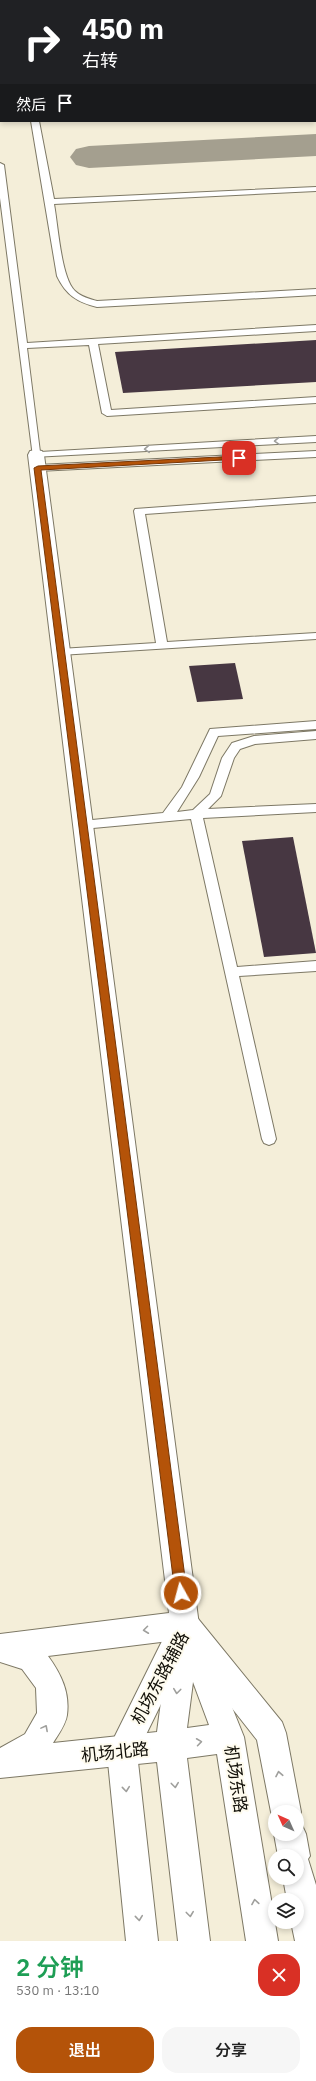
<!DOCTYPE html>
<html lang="zh">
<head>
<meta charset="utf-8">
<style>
	body { margin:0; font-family:"IBM Plex Sans","Noto Sans SC",sans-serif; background:#f6f6f6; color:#222; height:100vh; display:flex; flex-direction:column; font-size:15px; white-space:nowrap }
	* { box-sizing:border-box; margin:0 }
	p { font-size:13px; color:#767676 }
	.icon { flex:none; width:22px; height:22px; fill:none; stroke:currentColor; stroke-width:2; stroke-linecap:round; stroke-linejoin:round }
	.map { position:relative; height:1941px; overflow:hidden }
	.side { display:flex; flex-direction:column; background:#fff; flex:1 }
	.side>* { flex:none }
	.guide { position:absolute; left:0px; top:0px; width:316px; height:122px; box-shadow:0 2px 6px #0003; background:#202124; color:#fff; overflow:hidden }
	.needle { width:26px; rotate:315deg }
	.buttons { position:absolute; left:268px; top:1805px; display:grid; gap:8px }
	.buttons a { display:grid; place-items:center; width:36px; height:36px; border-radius:50%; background:#fff; box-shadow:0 2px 6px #0003; font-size:20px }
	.pin { position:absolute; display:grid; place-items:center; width:34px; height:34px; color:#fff; margin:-17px; border-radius:8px; box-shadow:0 2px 6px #0006 }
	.me { position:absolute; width:44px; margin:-22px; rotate:353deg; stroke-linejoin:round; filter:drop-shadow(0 0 3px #0008) }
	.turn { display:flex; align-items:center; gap:14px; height:84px; padding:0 16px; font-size:18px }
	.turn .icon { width:52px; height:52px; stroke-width:2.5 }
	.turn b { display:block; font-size:28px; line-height:34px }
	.then { display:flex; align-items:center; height:38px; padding:0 16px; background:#0003; gap:8px; font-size:15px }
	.round { display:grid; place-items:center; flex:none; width:42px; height:42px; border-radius:16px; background:#f6f6f6 }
	.summary { display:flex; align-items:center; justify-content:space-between; height:68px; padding:0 16px }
	h1 { font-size:24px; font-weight:600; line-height:30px; color:#1e9e55 }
	.action { display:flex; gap:8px; margin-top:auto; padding:8px 16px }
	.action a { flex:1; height:46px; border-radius:16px; background:#b45309; color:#fff; font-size:16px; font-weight:600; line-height:46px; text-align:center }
	.action a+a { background:#f6f6f6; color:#222 }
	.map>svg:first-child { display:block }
</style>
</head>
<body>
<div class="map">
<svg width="316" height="1941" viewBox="0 0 316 1941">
	<rect width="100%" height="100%" fill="#f4eed9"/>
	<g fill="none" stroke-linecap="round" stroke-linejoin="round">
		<!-- taxiway -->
		<path fill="#a49f8f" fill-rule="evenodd" d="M316,134v22l-227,12 -13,-3 -6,-8 6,-8 13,-3z"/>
	</g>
	<!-- building -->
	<g fill="#473742">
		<path d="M316,340v42l-193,11 -8,-41z"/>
		<path d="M235,663l8,36 -46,3 -8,-36z"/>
		<path d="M293,837l23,116 -52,4 -22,-116z"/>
	</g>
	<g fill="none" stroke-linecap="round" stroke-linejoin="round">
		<!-- lane casing -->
		<g stroke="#7d7865" stroke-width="2">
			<g id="lane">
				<rect x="315" y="30" width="1" height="4"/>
				<rect x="315" y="100" width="1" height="4"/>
				<path d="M31,121h8l15,78 262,-12v4l-262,13c4,21 7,74 21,87 6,6 15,8 22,10l219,-12v6l-219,12c-20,-5 -31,-12 -40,-31z"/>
				<path d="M0,163l4,2 23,178 289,-18v6l-218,13 13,66 205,-13v6l-209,13 -5,-3 -13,-68 -62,3 13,104 276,-16v6l-283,15 -33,-259z"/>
				<path d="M316,451v6l-278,14 -5,-3 5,-3z"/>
				<path d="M316,496v6l-171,12 22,128 149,-9v6l-256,16 -6,-3 6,-3 96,-6 -22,-132 1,-2z"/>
				<path d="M316,721v8l-98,7 -19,41 -22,35 16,-2 17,-16 12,-36 10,-15 22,-7 62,-5v8l-61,5 -15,5 -6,9 -13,38 -13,13 108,-5v8l-113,6 34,149 79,-6v10l-77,5 37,163 -2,4 -5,2 -5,-2 -2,-4 -71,-320 -109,10 -6,-4 6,-4 81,-8 19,-26 28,-58z"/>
			</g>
		</g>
		<!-- street casing -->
		<g stroke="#7d7865" stroke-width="2">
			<path id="street" d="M185,1611l10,4 87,107 4,11 15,79 -4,10 4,1 5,11 4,22 -2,3 8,26v56h-21l-4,-19h6v-22h-10l-4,-22h14v-22h-19l-4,-22h23v-22h-22v11l-4,-11 -14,-72 -70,-89 -50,102 21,188h-32l-19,-189 68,-137z"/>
		</g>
		<!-- secondary casing -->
		<g stroke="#7d7865" stroke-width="2">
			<path id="secondary" d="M36,450l6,1 2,4 155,1170 45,112 34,204h-32l-29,-187 -30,4 23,183h-32l-21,-179 -157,16v-30l25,-14 12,-21 -1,-25 -14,-19 -22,-7v-28l169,-21 -141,-1158 2,-4zM169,1641l-12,91 -104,11c5,-8 13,-19 14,-28 3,-23 -6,-41 -19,-59zM193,1682l16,43 -22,3z"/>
		</g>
		<!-- lane -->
		<use href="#lane" fill="#fff" fill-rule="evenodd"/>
		<!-- street -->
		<use href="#street" fill="#fff" fill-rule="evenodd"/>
		<!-- secondary -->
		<use href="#secondary" fill="#fff" fill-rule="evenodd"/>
	</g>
	<!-- one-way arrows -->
	<defs><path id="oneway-chevron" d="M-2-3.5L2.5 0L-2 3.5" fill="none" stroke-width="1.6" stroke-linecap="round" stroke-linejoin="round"/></defs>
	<g stroke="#9f9f9c">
		<use href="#oneway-chevron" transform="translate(277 441) rotate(177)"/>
		<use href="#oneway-chevron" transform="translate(147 449) rotate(177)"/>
		<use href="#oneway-chevron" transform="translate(146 1630) rotate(173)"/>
		<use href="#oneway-chevron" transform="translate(177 1691) rotate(97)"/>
		<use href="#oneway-chevron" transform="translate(45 1728) rotate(-62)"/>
		<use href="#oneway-chevron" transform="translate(199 1742) rotate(-8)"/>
		<use href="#oneway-chevron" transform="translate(279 1774) rotate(-101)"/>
		<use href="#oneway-chevron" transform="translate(175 1785) rotate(83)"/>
		<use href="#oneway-chevron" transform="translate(126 1789) rotate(84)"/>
		<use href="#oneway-chevron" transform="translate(255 1902) rotate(-99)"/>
		<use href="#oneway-chevron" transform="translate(190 1914) rotate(83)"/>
		<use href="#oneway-chevron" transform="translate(139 1918) rotate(84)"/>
	</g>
	<!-- route -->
	<path fill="#b45309" stroke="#753606" d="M239,456l2,1v2l-200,11 146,1123 -2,4 -4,2 -4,-2 -2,-4 -141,-1125 4,-2z"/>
	<g text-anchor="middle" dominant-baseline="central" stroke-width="4" stroke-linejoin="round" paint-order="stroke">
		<!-- near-street labels -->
		<g font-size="17" fill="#100e07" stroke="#fefbee">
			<text transform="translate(160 1678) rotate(-62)">机场东路辅路</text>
			<text transform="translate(115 1752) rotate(-6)">机场北路</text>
			<text transform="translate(236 1779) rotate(81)">机场东路</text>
		</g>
	</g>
</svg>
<div class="buttons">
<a><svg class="needle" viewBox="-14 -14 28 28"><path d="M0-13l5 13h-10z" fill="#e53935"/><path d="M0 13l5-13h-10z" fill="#767676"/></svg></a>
<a><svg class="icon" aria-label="search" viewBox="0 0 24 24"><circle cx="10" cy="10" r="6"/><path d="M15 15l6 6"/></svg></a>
<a><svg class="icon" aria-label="layers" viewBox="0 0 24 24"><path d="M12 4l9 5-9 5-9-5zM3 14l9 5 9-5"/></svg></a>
</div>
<div class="pin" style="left:239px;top:458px;background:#d93025"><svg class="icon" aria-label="arrive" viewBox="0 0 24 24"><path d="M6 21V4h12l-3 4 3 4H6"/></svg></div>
<svg class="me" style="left:181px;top:1593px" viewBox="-20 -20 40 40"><circle r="17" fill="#b45309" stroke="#fff" stroke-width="3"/><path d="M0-11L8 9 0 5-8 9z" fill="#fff"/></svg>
<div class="guide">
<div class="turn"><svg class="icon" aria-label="right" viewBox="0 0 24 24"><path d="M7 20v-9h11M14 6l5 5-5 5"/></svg><div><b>450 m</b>右转</div></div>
<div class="then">然后<svg class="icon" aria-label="arrive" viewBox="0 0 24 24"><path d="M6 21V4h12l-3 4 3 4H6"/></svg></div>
</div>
</div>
<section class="side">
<div class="summary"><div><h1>2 分钟</h1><p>530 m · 13:10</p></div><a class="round" style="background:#d93025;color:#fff"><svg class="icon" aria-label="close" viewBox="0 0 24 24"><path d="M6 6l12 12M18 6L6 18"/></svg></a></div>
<div class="action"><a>退出</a><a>分享</a></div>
</section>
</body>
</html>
